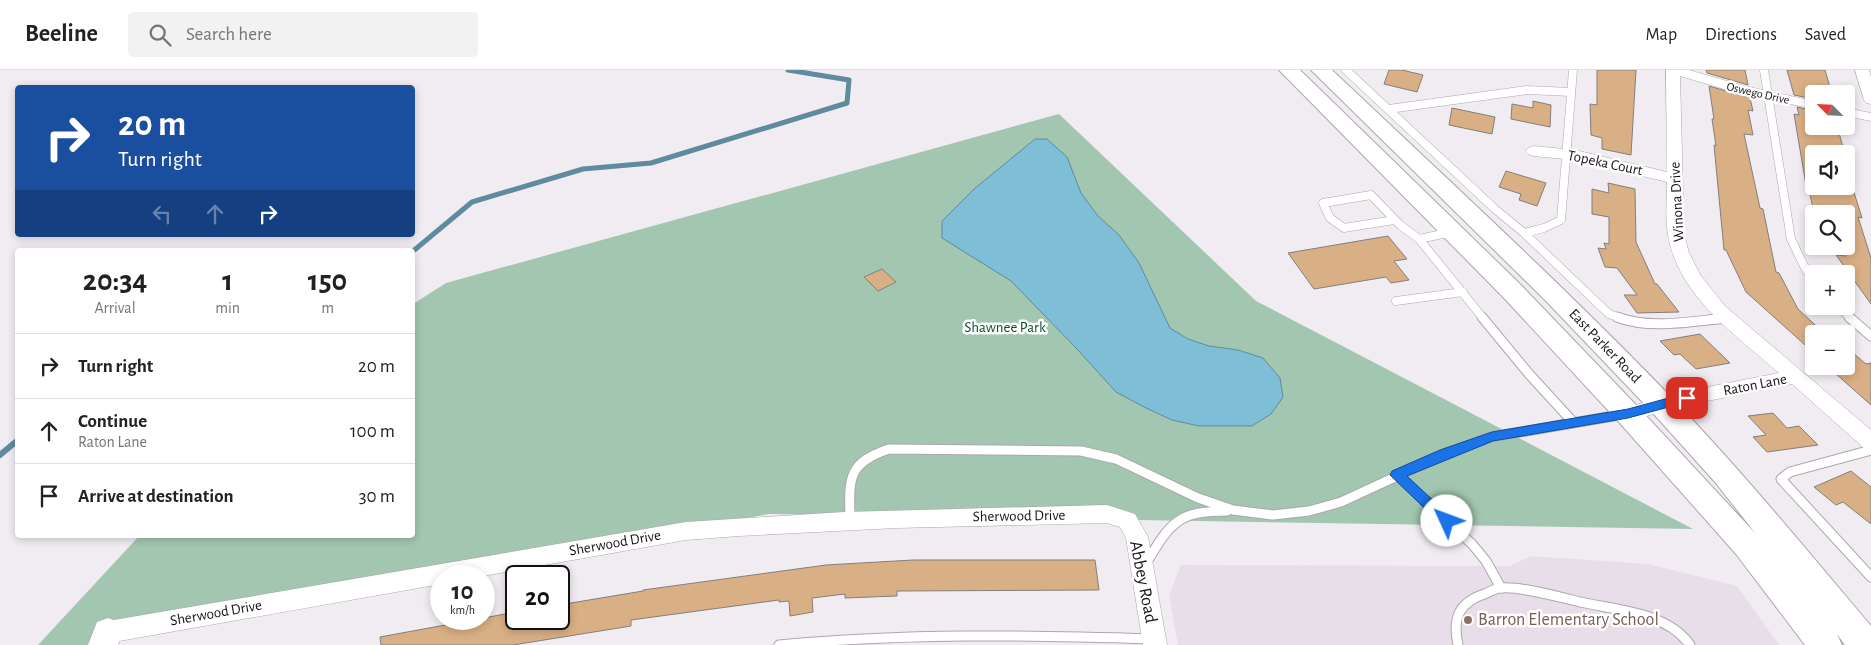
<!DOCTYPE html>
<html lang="en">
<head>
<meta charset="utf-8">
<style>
	body { margin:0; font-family:"Alegreya Sans",sans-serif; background:#f2f2f2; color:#222; height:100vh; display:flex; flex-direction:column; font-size:19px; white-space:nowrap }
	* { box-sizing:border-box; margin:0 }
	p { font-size:16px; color:#767676 }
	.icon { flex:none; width:28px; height:28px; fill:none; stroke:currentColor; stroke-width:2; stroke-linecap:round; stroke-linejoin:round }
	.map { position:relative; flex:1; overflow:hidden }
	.panel { position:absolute; left:15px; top:178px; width:400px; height:290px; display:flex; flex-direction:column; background:#fff; border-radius:5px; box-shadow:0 2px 8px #0003 }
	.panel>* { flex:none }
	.top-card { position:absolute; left:15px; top:15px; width:400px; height:152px; border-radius:5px; box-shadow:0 2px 8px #0003; background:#1a4fa0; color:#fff; overflow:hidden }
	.needle { width:32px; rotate:294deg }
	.fabs { position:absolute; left:1805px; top:15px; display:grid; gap:10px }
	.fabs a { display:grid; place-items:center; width:50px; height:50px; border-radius:5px; background:#fff; box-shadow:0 2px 8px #0003; font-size:25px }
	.speed { position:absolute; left:430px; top:495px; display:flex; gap:10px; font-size:25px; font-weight:700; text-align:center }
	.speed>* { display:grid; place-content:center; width:65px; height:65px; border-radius:50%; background:#fff; box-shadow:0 2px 8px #0003; line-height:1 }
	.speed small { font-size:12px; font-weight:400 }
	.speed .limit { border:2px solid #111; border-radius:8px; background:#fff; color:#111 }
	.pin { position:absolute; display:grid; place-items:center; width:42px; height:42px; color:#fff; margin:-21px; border-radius:10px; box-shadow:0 2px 8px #0006 }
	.me { position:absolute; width:55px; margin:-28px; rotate:313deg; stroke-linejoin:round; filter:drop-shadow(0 0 4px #0008) }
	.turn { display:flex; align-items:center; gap:18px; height:105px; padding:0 20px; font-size:22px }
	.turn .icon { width:65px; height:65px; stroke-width:2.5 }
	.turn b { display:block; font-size:35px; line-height:42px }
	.lanes { display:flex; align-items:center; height:48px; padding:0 20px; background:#0003; justify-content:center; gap:25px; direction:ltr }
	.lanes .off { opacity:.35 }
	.eta { display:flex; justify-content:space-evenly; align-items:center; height:85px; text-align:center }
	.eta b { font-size:30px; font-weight:700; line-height:35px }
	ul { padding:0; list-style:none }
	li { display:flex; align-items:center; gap:15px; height:65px; padding:0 20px; border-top:1px solid #e0e0e0 }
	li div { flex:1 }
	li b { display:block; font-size:19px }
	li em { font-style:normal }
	header { display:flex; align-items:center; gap:30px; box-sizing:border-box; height:70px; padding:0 25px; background:#fff; border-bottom:1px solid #e0e0e0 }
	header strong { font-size:24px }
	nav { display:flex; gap:28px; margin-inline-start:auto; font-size:18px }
	.search { width:350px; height:45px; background:#f2f2f2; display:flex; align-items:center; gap:12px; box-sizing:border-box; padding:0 18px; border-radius:5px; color:#767676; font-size:19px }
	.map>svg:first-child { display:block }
</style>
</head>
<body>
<header>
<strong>Beeline</strong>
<div class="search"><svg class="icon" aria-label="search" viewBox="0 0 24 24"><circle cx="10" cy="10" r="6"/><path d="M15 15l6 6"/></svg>Search here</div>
<nav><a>Map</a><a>Directions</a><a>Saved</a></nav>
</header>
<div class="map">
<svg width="1871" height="575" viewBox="0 0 1871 575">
	<rect width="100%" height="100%" fill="#f1ecf2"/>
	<!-- built -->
	<path fill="#e8deea" d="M1531,486l117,8 89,22 42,59h-601l-9,-50 12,-30 329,1z"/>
	<!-- green -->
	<path fill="#a2c6b0" d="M1059,44l197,187 437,228 -924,-15 -660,118 -4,13h-67l102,-110h272l1,-231 33,-21z"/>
	<!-- water -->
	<path fill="#7ebed7" stroke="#5e8b9d" d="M1035,69h12l20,18 14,36 17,23 21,19 20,28 31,65 18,11 21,7 29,4 25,8 17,20 3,19 -12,17 -19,12h-53l-27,-6 -26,-12 -30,-16 -39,-43 -66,-68 -69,-43v-17l32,-32z"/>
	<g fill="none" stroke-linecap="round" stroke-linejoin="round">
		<!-- stream-far1 -->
		<path stroke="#5e8b9d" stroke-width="5" d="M412,182l60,-50 111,-33 68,-6 196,-60 2,-23 -61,-10"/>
		<!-- stream -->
		<path stroke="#5e8b9d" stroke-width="6" d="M0,385l18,-15"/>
	</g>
	<!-- building -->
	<g fill="#d9af85" stroke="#847f7a">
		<path d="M1389,0h13l21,5 -6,17 -33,-8z"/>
		<path d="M1597,0h39l-5,85 -29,-6v-11l-11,-3 -1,-31 7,1z"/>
		<path d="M1706,0h39l3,15 -41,-12z"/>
		<path d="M1787,0h38l7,24h-18v5l-20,-4z"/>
		<path d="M1709,16l41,12 3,13 -5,-1 5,25 -9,-1 16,74 3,1 13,63 3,1 19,36 27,25h-11v19l-68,-61 -20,-42h-2l-10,-105 2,1 -4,-27h2z"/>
		<path d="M1533,31l18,4 -1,22 -39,-8 1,-15 21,4z"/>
		<path d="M1797,37l17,4v15h23l8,28h-31v31h-8l-12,-71 5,1z"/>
		<path d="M1452,38l43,9 -3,17 -43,-9z"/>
		<path d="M1506,101l40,12 -9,23 -18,-6 2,-6 -22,-7z"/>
		<path d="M1608,113l27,6 1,53 19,42h2l22,28 -42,1 -13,-18h13l-20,-27 -12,-1 -7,-19 8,1 -2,-6 5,1v-27l-17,-3v-25l17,4z"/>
		<path d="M1808,116h44l10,32 -4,-1 13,41v46l-35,-49 10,1v-42l-33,-6z"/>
		<path d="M1388,166l19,23 -13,2 15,19 -18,3 -5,-6 -72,12 -26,-36z"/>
		<path d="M882,199l14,13 -18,9 -14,-14z"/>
		<path d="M1700,264l30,29 -34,6 -16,-15 -6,1 -14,-14z"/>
		<path d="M1846,277l20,17 5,-1v42l-44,-39h19z"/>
		<path d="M1773,343l14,15 12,-2 19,19 -51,7 -14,-15 13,-2 -18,-19z"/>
		<path d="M1851,401l20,16v37l-28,-22 -7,3 -22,-18z"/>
		<path d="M913,490h182l4,30 -202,1v5l-52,2v-4l-33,4 1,14 -23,4 -1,-15 -10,1v-2l-148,20v6l-118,19h-132l-1,-8 136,-25v7h43v-14l84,-14v-1l183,-25z"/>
	</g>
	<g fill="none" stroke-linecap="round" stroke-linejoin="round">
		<!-- service-far1 casing -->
		<g stroke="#aca7ac" stroke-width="9">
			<g id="service-far1">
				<path d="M1346,0l149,139 29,24"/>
				<path d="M1573,0l-12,150 -17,8 -20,5 85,81 11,4"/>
				<path d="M1764,0l27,169 15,31 8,10"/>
				<path d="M1389,39l138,-19 44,2"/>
				<path d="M1394,150l-50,8 -14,-10 -7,-15 48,-8 29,30 19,14"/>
				<path d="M1452,162l-33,7 64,79"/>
				<path d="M1396,231l67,-9"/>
				<path d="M1837,236l14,12"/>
			</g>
		</g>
		<!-- service casing -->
		<g stroke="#aca7ac" stroke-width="11">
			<g id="service">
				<path d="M1482,247l47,57 44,48"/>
				<path d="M1617,247c34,13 75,4 111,1"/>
				<path d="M1849,247l22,19"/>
				<path d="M1871,380l-81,22 -9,7 90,98"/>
				<path d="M1397,405l75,69 14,17 15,27"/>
				<path d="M850,449c-1,-40 -3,-56 39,-70l192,2 35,8 82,39 35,12 40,5 36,-4 32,-9 104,-48 46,-17 134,-23"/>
				<path d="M1145,495c25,-41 31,-54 82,-54"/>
				<path d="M779,575c125,-12 250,-10 375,-6"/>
				<path d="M1458,575c-6,-28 1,-43 29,-52 4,-2 9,-5 14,-5 19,-2 59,9 79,14 36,8 87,10 110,43"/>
			</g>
		</g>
		<!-- minor casing -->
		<g stroke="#aca7ac" stroke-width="1">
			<g id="minor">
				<path d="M1666,0h23l55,16 70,15v8l-73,-15 -61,-18 4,158 5,19 12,23 24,30 146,124v20l-7,-2 -72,-64 -105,21 -59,16 -7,-2 -3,-5 3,-5 66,-18 92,-18c-43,-38 -101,-77 -111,-138 -3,-17 -1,-36 -1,-53l-92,-22 -42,-4 -5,-2 -3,-3 3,-3 5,-2 42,4 92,22z"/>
				<path d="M1855,0h14l2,7v27l-5,-1 -2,-3z"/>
				<path d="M1846,38l25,5v8l-25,-5z"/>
				<path d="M1107,435l28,9 13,23 19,108h-24l-17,-107 -6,-11 -13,-4 -211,5 -157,8 -53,4 -203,36h-42v8l-333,59 -8,-3 -4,-8 4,-8 8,-3 578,-99 158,-10z"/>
			</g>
		</g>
		<!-- tertiary casing -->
		<g stroke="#aca7ac" stroke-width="1">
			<path id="tertiary" d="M108,548l11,4 4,10 -5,13h-30l9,-23z"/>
		</g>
		<!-- secondary casing -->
		<g stroke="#aca7ac" stroke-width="2">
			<path id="secondary" d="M1279,0h21l221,215 117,122 118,127 -41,-52 -64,-71 -105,-110 -235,-231h21c114,108 230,214 339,327 70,73 135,152 200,229v19h-26l-8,-11 5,11h-37l-69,-91 -118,-133 -115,-124z"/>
		</g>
		<!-- service-far1 -->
		<use href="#service-far1" stroke="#fff" stroke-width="8"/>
		<!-- service -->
		<use href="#service" stroke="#fff" stroke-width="9"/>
		<!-- minor -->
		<use href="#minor" fill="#fff" fill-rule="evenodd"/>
		<!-- tertiary -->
		<use href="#tertiary" fill="#fff" fill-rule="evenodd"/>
		<!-- secondary -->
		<use href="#secondary" fill="#fff" fill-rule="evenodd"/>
	</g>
	<!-- route -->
	<path fill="#1a73e8" stroke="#114b97" d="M1687,323l4,2 2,3 -2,3 -63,17 -135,23 -86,35 44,41 2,4 -2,4 -4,1 -5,-1 -52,-50 2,-4 48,-21 52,-18 136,-23z"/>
	<!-- markers -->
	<circle fill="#8d6e63" stroke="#fff" stroke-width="2" cx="1468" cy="550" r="5"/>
	<g text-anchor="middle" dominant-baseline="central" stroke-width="5" stroke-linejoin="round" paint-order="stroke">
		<!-- far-street labels -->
		<g font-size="12" fill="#151315" stroke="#fff">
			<text transform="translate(1758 23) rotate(13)">Oswego Drive</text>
		</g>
		<!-- street labels -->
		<g font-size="15" fill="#151315" stroke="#fff">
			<text transform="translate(1605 93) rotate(12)">Topeka Court</text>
			<text transform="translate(1677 132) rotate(-93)">Winona Drive</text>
			<text transform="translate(1605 276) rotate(46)">East Parker Road</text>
			<text transform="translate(1755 315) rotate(-11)">Raton Lane</text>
			<text transform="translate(1019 446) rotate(-1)">Sherwood Drive</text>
			<text transform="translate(615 473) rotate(-10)">Sherwood Drive</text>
			<text transform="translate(216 543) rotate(-10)">Sherwood Drive</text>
		</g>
		<!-- park labels -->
		<g font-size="15" fill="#084e2f" stroke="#fff">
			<text x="1005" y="257">Shawnee Park</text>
		</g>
		<!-- near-street labels -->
		<g font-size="18" fill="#151315" stroke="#fff">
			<text transform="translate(1143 512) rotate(79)">Abbey Road</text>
		</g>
		<!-- near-education labels -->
		<g font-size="18" fill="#785e54" stroke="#fff" text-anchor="start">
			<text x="1478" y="550">Barron Elementary School</text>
		</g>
	</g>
</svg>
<div class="fabs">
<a><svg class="needle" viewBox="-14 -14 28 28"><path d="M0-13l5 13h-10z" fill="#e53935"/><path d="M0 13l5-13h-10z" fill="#767676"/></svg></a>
<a><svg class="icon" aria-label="sound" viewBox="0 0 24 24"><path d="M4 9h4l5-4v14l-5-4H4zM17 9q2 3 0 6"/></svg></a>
<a><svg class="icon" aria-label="search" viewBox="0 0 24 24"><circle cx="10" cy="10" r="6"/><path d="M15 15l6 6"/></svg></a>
<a>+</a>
<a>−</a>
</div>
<div class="speed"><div>10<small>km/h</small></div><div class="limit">20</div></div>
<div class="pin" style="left:1687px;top:328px;background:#d93025"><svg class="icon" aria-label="arrive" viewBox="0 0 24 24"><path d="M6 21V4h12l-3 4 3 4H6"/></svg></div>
<svg class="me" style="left:1447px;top:451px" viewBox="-20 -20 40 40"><circle r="19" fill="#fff"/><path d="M0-13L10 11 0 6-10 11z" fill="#1a73e8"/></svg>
<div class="top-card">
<div class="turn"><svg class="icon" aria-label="right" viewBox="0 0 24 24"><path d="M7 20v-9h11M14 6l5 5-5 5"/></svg><div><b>20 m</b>Turn right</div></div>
<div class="lanes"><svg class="icon off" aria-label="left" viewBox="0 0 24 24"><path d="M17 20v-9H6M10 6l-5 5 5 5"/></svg><svg class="icon off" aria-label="ahead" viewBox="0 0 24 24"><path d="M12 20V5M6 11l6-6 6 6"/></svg><svg class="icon" aria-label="right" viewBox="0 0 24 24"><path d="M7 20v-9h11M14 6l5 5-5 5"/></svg></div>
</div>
<section class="panel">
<div class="eta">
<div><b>20:34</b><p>Arrival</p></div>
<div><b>1</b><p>min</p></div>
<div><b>150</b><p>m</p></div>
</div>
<ul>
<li><svg class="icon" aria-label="right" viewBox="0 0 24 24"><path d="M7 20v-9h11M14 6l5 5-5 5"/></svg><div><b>Turn right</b></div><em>20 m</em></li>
<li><svg class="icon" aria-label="ahead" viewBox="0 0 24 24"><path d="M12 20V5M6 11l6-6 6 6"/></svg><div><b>Continue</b><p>Raton Lane</p></div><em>100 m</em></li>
<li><svg class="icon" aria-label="arrive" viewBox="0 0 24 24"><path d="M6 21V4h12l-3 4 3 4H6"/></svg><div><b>Arrive at destination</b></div><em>30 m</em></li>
</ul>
</section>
</div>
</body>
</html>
